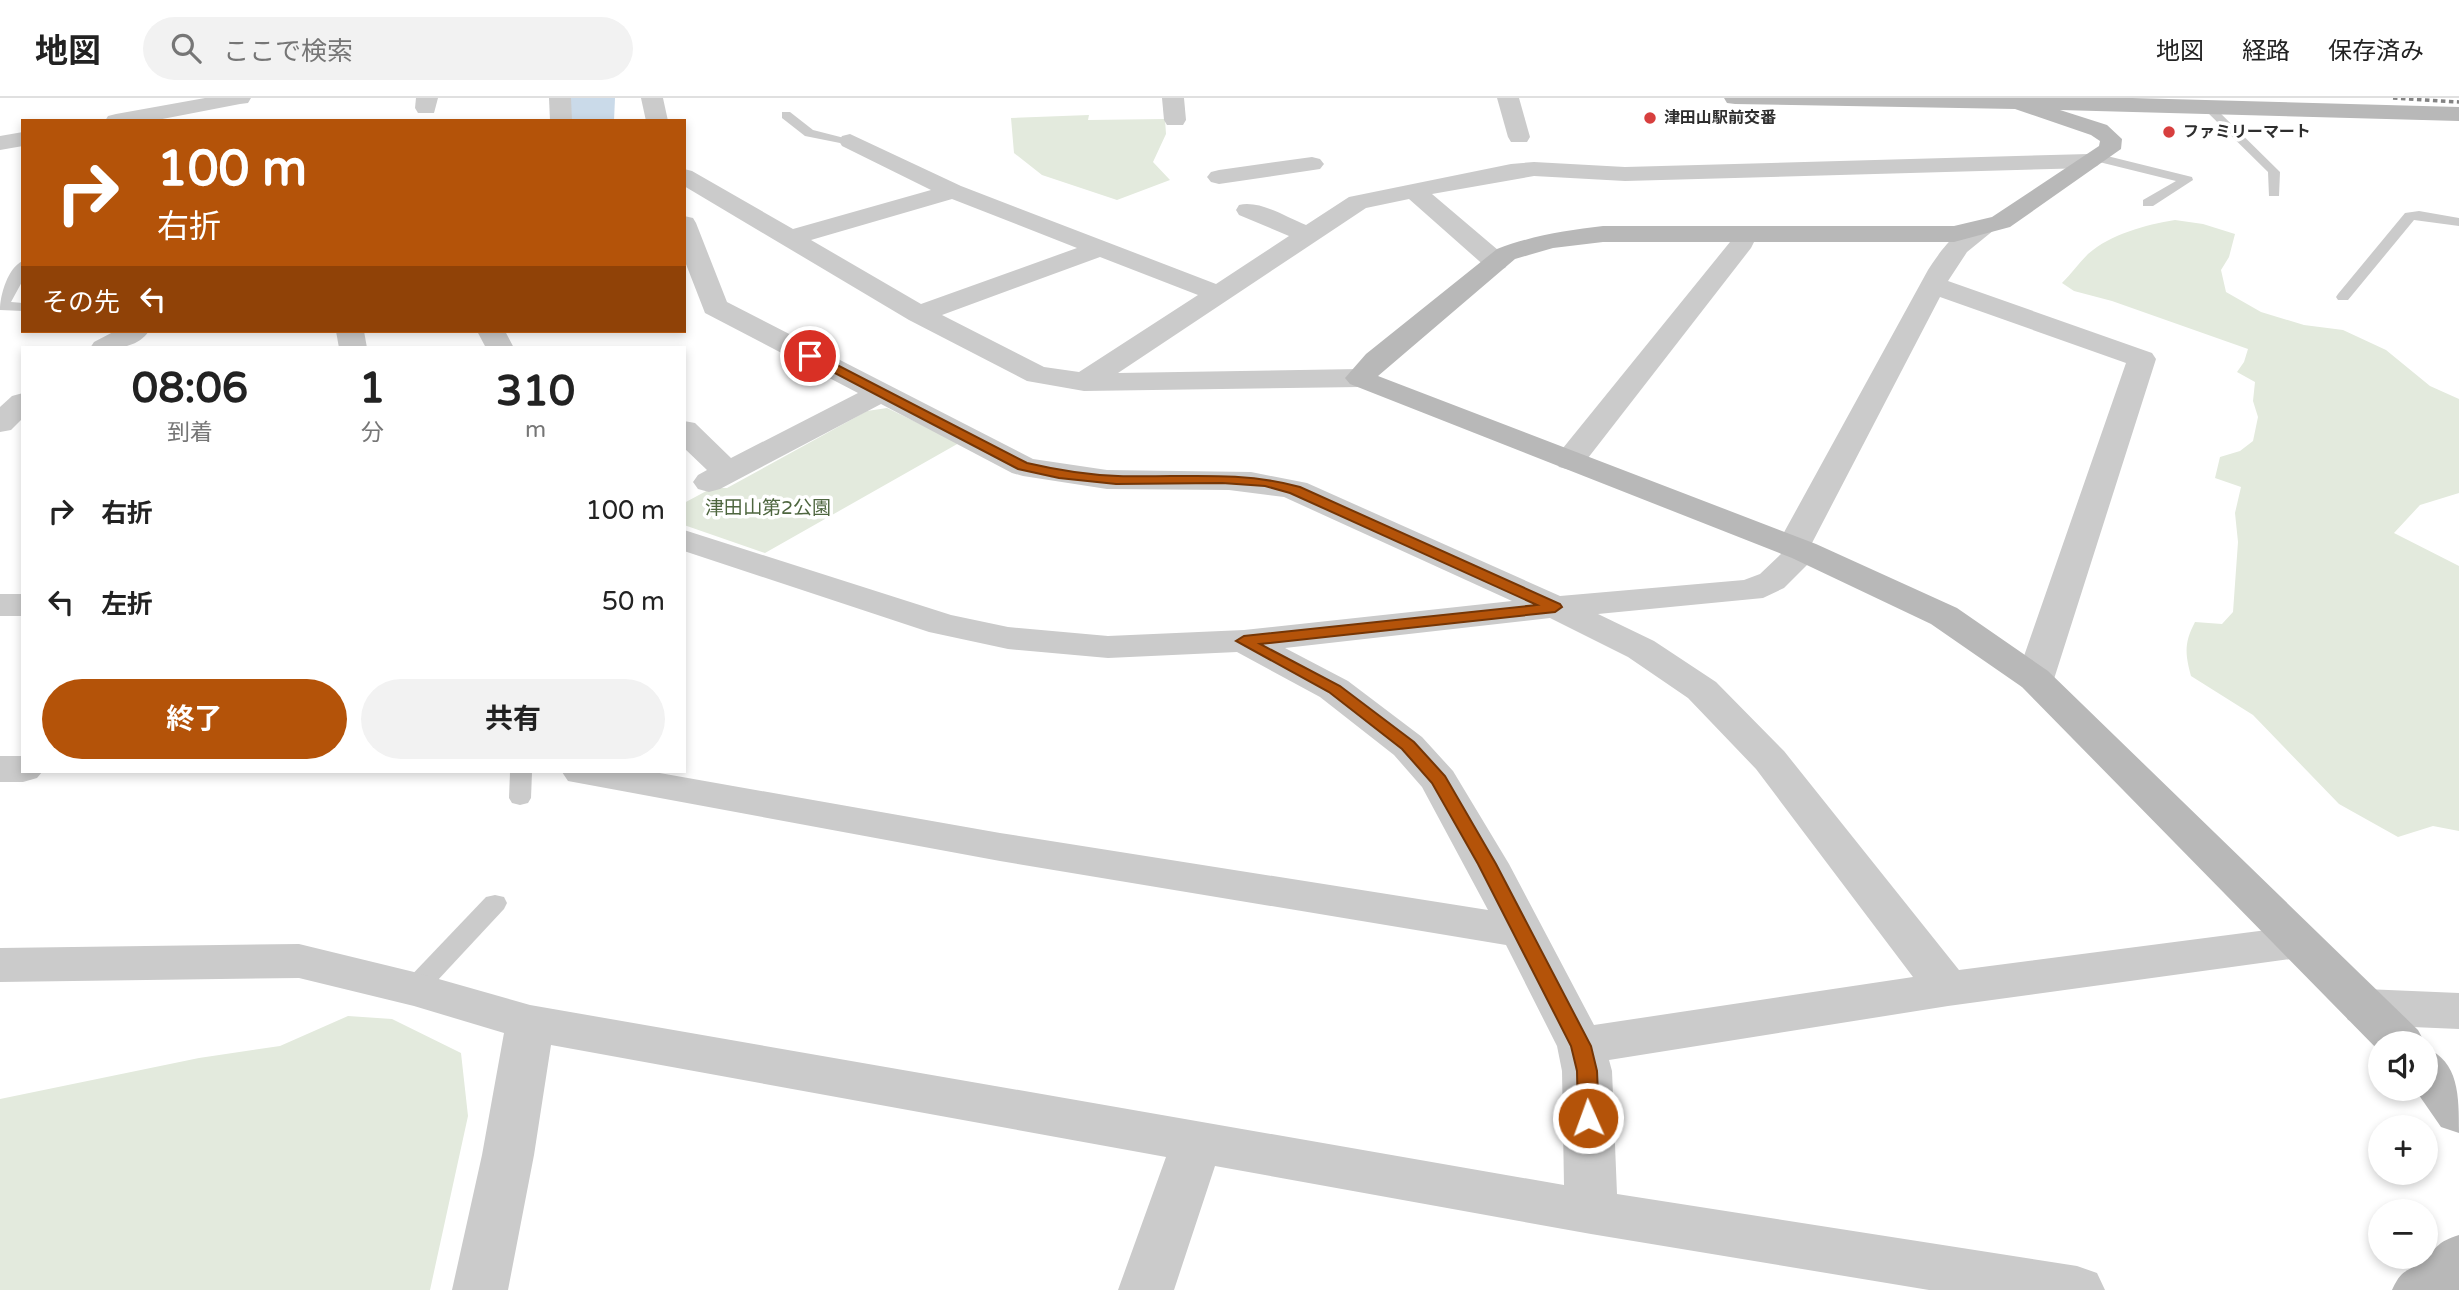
<!DOCTYPE html>
<html lang="ja">
<head>
<meta charset="utf-8">
<style>
	body { margin:0; font-family:"Varela Round","Noto Sans JP",sans-serif; background:#f2f2f2; color:#222; height:100vh; display:flex; flex-direction:column; font-size:26px; white-space:nowrap }
	* { box-sizing:border-box; margin:0 }
	p { font-size:23px; color:#767676 }
	.icon { flex:none; width:38px; height:38px; fill:none; stroke:currentColor; stroke-width:2; stroke-linecap:round; stroke-linejoin:round }
	.map { position:relative; flex:1; overflow:hidden }
	.side { position:absolute; left:21px; top:248px; width:665px; height:427px; display:flex; flex-direction:column; background:#fff; border-radius:0px; box-shadow:0 4px 10px #0003 }
	.side>* { flex:none }
	.banner { position:absolute; left:21px; top:21px; width:665px; height:214px; border-radius:0px; box-shadow:0 4px 10px #0003; background:#b45309; color:#fff; overflow:hidden }
	.buttons { position:absolute; left:2368px; top:933px; display:grid; gap:14px }
	.buttons a { display:grid; place-items:center; width:70px; height:70px; border-radius:50%; background:#fff; box-shadow:0 4px 10px #0003; font-size:35px }
	.pin { position:absolute; display:grid; place-items:center; width:60px; height:60px; color:#fff; margin:-30px; border:4px solid #fff; border-radius:50%; box-shadow:0 2px 7px #0007 }
	.me { position:absolute; width:77px; margin:-38px; rotate:358deg; stroke-linejoin:round; filter:drop-shadow(0 0 5px #0008) }
	.turn { display:flex; align-items:center; gap:24px; height:147px; padding:0 21px; font-size:32px }
	.turn .icon { width:91px; height:91px; stroke-width:2.5 }
	.turn b { display:block; font-size:49px; line-height:60px }
	.then { display:flex; align-items:center; height:66px; padding:0 21px; background:#0003; gap:14px; font-size:26px }
	.eta { display:flex; justify-content:space-evenly; align-items:center; height:119px; text-align:center }
	.eta b { font-size:42px; font-weight:700; line-height:49px }
	.cta { display:flex; gap:14px; margin-top:auto; padding:14px 21px }
	.cta a { flex:1; height:80px; border-radius:42px; background:#b45309; color:#fff; font-size:28px; font-weight:700; line-height:80px; text-align:center }
	.cta a+a { background:#f2f2f2; color:#222 }
	ul { padding:0; list-style:none }
	li { display:flex; align-items:center; gap:21px; height:91px; padding:0 21px }
	li div { flex:1 }
	li b { display:block; font-size:26px }
	li em { font-style:normal }
	header { display:flex; align-items:center; gap:42px; box-sizing:border-box; height:98px; padding:0 35px; background:#fff; border-bottom:2px solid #e0e0e0 }
	header strong { font-size:33px }
	nav { display:flex; gap:38px; margin-inline-start:auto; font-size:24px }
	.search { width:490px; height:63px; background:#f2f2f2; display:flex; align-items:center; gap:18px; box-sizing:border-box; padding:0 24px; border-radius:38px; color:#767676; font-size:26px }
	.map>svg:first-child { display:block }
</style>
</head>
<body>
<header>
<strong>地図</strong>
<div class="search"><svg class="icon" aria-label="search" viewBox="0 0 24 24"><circle cx="10" cy="10" r="6"/><path d="M15 15l6 6"/></svg>ここで検索</div>
<nav><a>地図</a><a>経路</a><a>保存済み</a></nav>
</header>
<div class="map">
<svg width="2459" height="1192" viewBox="0 0 2459 1192">
	<rect width="100%" height="100%" fill="#fff"/>
	<!-- green -->
	<g fill="#e3eadd">
		<path d="M1089,17l-1,5 77,-1 1,15 -13,28 17,18 -53,20 -75,-25 -28,-22 -3,-35z"/>
		<path d="M2175,122l28,4 32,10 -6,23 -8,13 5,22 35,20 43,13 39,5 43,20 44,36 29,13v94l-39,12 -26,28 65,33v265l-26,-5 -35,11 -59,-33 -86,-89 -62,-39c-6,-22 -7,-33 4,-54l27,2 11,-12 5,-70 -3,-29 6,-26 -26,-9 5,-21 20,-6 13,-10 5,-24 -5,-16 2,-19 -18,-10 7,-10 4,-13 -136,-48 -38,-10 -12,-8c9,-9 17,-20 26,-29 23,-20 57,-29 87,-34z"/>
		<path d="M887,310l72,35 -194,110 -81,-28v-22l28,-15h15l140,-77z"/>
		<path d="M348,918l44,3 69,34 7,63 -38,174h-430v-191l199,-41 81,-12z"/>
	</g>
	<g fill="none" stroke-linecap="round" stroke-linejoin="round">
		<!-- river -->
		<path fill="#cadae9" fill-rule="evenodd" d="M567,0h48l-1,23h-48z"/>
		<!-- lane -->
		<g fill="#cbcbcb" fill-rule="evenodd">
			<path d="M2203,6h8l69,68 -1,24h-10l-1,-24 -65,-64z"/>
			<path d="M782,14h8l23,18 43,11 -6,4 -45,-9 -23,-18z"/>
			<path d="M2095,55l97,24 1,3 -40,26h-10v-6l33,-19 -85,-21v-6z"/>
			<path d="M2419,113l40,7v8l-45,-6 -66,80h-10l-2,-3 2,-3 67,-81z"/>
			<path d="M23,163v19l-12,22 12,1v8l-23,-1c0,-15 8,-43 23,-49z"/>
			<path d="M510,674h22l-1,26 -3,5 -8,2 -8,-2 -3,-5z"/>
			<path d="M495,797l9,2 3,6 -3,6 -81,87 -9,2 -9,-2 -4,-7 4,-7 81,-85z"/>
		</g>
		<!-- street -->
		<g fill="#cbcbcb" fill-rule="evenodd">
			<path d="M205,0h46l-3,5 -8,1 -88,17h-47l3,-5 8,-2z"/>
			<path d="M416,0h22l-4,15h-16l-3,-5z"/>
			<path d="M549,0h22l1,23h-22z"/>
			<path d="M641,0h22l5,23h-22z"/>
			<path d="M1162,0h22l2,22 -3,5h-16l-3,-5z"/>
			<path d="M1497,0h22l11,39 -3,5h-16l-3,-5z"/>
			<path d="M23,34v14l-23,4v-14z"/>
			<path d="M850,36l111,52 255,98 73,-48 -50,-21 -3,-5 3,-5c21,-5 47,12 67,20l43,-28 162,-33 23,-2 91,5 464,-13 8,2 4,5 -4,5 -8,2 -464,13 -91,-5 -102,18 73,62 4,6 -4,6 -9,2 -9,-2 -78,-69 -43,9 -248,165 242,-4 10,3 5,6 -5,6 -10,3 -276,4 -57,-10 -118,-61 -225,-134v-17l8,2 101,58 138,-39 -89,-44 -3,-5 3,-5zM952,101l125,49 -156,56 -110,-64zM1100,159l98,38 -119,77 -35,-5 -102,-52z"/>
			<path d="M1312,59l8,2 4,5 -4,5 -101,15 -8,-2 -4,-5 4,-5 8,-2z"/>
			<path d="M684,118l9,2 3,5 31,79 306,157 74,11 144,2 56,11 253,113 184,-16 16,-6 21,-20 -5,-7 152,-277c13,-20 35,-52 62,-45l4,5 -27,22 -19,29 204,72 4,6 -102,320 -6,8 -13,3 -13,-3 -6,-8 110,-316 -186,-66 -128,246 9,8 -37,37 -21,10 -165,16 56,27 62,41 68,69 175,219 339,-44 16,4 7,12 -7,12 -16,4 -350,48 -339,54 3,11 5,123 460,72 20,7 8,17h-176l-338,-56 -376,-68 -41,124h-56l48,-133 -615,-112 -17,110 -26,135h-56l30,-135 22,-122 -90,-27 -115,-28 -299,4v-34l299,-4 115,28 116,33 1034,180 -2,-114 -5,-25 -51,-101 -506,-84 -432,-80 -6,-9h92l346,61 488,77 -66,-123 -28,-32 -74,-58 -83,-45 -129,6 -100,-9 -79,-17 -245,-81v-21l267,85 57,12 100,9 136,-6 268,-29 -228,-104 -55,-7 -122,-1 -84,-13 -11,-3 -131,-69 -161,85 -11,3 -11,-3 -5,-7 5,-7 9,-5 -23,-22v-27l11,2 36,35 127,-65 -153,-80 -21,-54zM1550,520l78,39 60,41 68,71 157,208 -319,48 -85,-161 -56,-93 -31,-34 -74,-56 -63,-33z"/>
			<path d="M1745,128l9,3 4,5 -7,14 -170,219 -11,3 -11,-3 -5,-7 5,-7 171,-211 6,-13z"/>
			<path d="M115,233h34c-14,20 -38,17 -59,17l4,-6z"/>
			<path d="M336,233h28l3,17h-28z"/>
			<path d="M477,233h28l9,17h-28z"/>
			<path d="M23,295v25l-12,12 -11,2v-25l12,-11z"/>
			<rect x="0" y="496" width="23" height="22"/>
			<path d="M0,658h23v16h19l-5,6 -14,4h-23z"/>
			<path d="M2365,891l94,4v36l-94,-4 -17,-5 -7,-13 7,-13z"/>
		</g>
		<!-- secondary -->
		<g fill="#b8b8b8" fill-rule="evenodd">
			<path d="M1724,0h408l327,9v14l-399,-11 47,15 15,14 -1,10 -111,78 -56,15h-351l-50,6 -38,11 -137,117 438,168 141,64 91,63 370,359 7,13h-45v9l-358,-365 -91,-63 -139,-66 -442,-174 -5,-6 21,-24 131,-105c34,-13 70,-19 106,-23h351l38,-9 107,-71 1,-5 -9,-6 -76,-26 -280,-5 -8,-1z"/>
			<path d="M2426,950c33,14 33,47 33,85l-18,-6 -27,-39h12z"/>
			<path d="M2459,1137v55h-67c11,-24 15,-16 31,-30 16,-14 14,-18 36,-25z"/>
		</g>
		<!-- rail -->
		<path stroke="#838383" stroke-width="3.5" stroke-dasharray="4.5 3.5" stroke-linecap="butt" d="M2393,0l66,4"/>
	</g>
	<!-- route -->
	<path fill="#b45309" stroke="#753606" stroke-width="2" d="M806,255h8l213,110c30,7 60,12 91,13 63,2 120,-6 182,11l260,117 2,3 -7,5 -295,32 80,42 74,56 31,34 51,88 95,182 6,25 2,47 -3,6 -8,2 -7,-2 -3,-6 -1,-47 -6,-25 -93,-182 -46,-81 -30,-34 -73,-57 -93,-51 8,-5 293,-31 -247,-112 -25,-7 -43,-3 -106,1 -57,-6 -41,-9 -212,-111z"/>
	<!-- markers -->
	<g fill="#d73f3e" stroke="#fff" stroke-width="2.5">
		<circle cx="1650" cy="20" r="7"/>
		<circle cx="2169" cy="34" r="7"/>
	</g>
	<g text-anchor="middle" dominant-baseline="central" stroke-width="7" stroke-linejoin="round" paint-order="stroke">
		<!-- far-poi labels -->
		<g font-size="16" font-weight="bold" fill="#2e2e2e" stroke="#fff" text-anchor="start">
			<text x="1664" y="20">津田山駅前交番</text>
			<text x="2183" y="34">ファミリーマート</text>
		</g>
		<!-- park labels -->
		<g font-size="19" fill="#4e663f" stroke="#fff">
			<text x="768" y="410">津田山第2公園</text>
		</g>
	</g>
</svg>
<div class="buttons">
<a><svg class="icon" aria-label="sound" viewBox="0 0 24 24"><path d="M4 9h4l5-4v14l-5-4H4zM17 9q2 3 0 6"/></svg></a>
<a>+</a>
<a>−</a>
</div>
<div class="pin" style="left:810px;top:258px;background:#d93025"><svg class="icon" aria-label="arrive" viewBox="0 0 24 24"><path d="M6 21V4h12l-3 4 3 4H6"/></svg></div>
<svg class="me" style="left:1588px;top:1020px" viewBox="-20 -20 40 40"><circle r="17" fill="#b45309" stroke="#fff" stroke-width="3"/><path d="M0-11L8 9 0 5-8 9z" fill="#fff"/></svg>
<div class="banner">
<div class="turn"><svg class="icon" aria-label="right" viewBox="0 0 24 24"><path d="M7 20v-9h11M14 6l5 5-5 5"/></svg><div><b>100 m</b>右折</div></div>
<div class="then">その先<svg class="icon" aria-label="left" viewBox="0 0 24 24"><path d="M17 20v-9H6M10 6l-5 5 5 5"/></svg></div>
</div>
<section class="side">
<div class="eta">
<div><b>08:06</b><p>到着</p></div>
<div><b>1</b><p>分</p></div>
<div><b>310</b><p>m</p></div>
</div>
<ul>
<li><svg class="icon" aria-label="right" viewBox="0 0 24 24"><path d="M7 20v-9h11M14 6l5 5-5 5"/></svg><div><b>右折</b></div><em>100 m</em></li>
<li><svg class="icon" aria-label="left" viewBox="0 0 24 24"><path d="M17 20v-9H6M10 6l-5 5 5 5"/></svg><div><b>左折</b></div><em>50 m</em></li>
</ul>
<div class="cta"><a>終了</a><a>共有</a></div>
</section>
</div>
</body>
</html>
